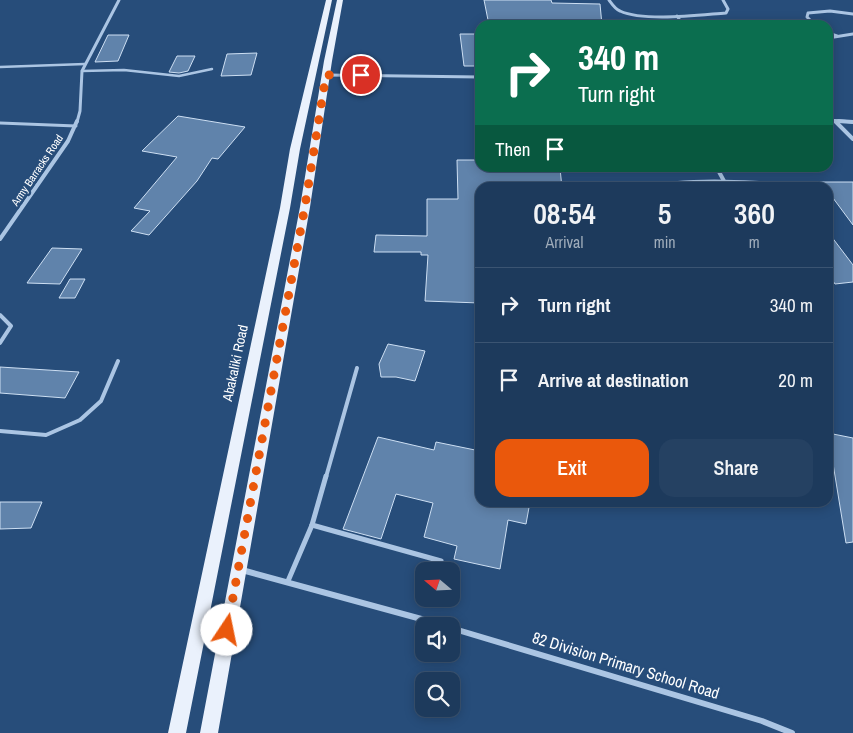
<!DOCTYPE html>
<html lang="en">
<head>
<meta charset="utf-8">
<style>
	body { margin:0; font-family:"Archivo Narrow",sans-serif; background:#254162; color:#f1f3f6; height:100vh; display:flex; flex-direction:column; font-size:19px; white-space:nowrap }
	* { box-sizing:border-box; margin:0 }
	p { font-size:16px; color:#a0adbb }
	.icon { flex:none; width:28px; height:28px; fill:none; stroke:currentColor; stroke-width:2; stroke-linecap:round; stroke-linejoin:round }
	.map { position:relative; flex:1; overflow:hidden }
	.details { position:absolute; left:475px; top:182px; width:358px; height:325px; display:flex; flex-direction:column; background:#1d3a5c; border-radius:15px; box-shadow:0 2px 12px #0003,0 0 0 1px #3b5472 }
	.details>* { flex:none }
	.guide { position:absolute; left:475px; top:20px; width:358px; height:152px; border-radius:15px; box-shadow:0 2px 12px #0003,0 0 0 1px #3b5472; background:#0b6e4f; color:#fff; overflow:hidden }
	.needle { width:32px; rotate:289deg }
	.tools { position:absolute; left:415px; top:562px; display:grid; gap:10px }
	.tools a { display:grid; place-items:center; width:45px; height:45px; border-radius:10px; background:#1d3a5c; box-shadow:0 2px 12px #0003,0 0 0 1px #3b5472; font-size:25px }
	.pin { position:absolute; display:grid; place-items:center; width:42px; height:42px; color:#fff; margin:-21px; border:2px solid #fff; border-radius:50%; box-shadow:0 1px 5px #0007 }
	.me { position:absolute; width:55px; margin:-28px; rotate:11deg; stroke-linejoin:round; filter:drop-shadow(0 0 4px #0008) }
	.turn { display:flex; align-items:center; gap:18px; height:105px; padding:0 20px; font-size:22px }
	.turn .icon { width:65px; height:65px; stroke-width:2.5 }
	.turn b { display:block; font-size:35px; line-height:42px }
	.then { display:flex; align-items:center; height:48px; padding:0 20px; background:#0003; gap:10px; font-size:19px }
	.eta { display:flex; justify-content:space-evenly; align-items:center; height:85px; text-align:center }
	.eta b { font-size:30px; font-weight:600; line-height:35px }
	.button { display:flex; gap:10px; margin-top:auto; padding:10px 20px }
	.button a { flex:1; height:58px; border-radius:15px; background:#ea580c; color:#fff; font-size:20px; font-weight:600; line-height:58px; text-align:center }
	.button a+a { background:#254162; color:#f1f3f6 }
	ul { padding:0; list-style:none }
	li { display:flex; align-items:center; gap:15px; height:75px; padding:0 20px; border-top:1px solid #3b5472 }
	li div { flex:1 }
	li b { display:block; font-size:19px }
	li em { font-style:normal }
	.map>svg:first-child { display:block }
</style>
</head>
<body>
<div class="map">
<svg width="853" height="733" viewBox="0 0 853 733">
	<rect width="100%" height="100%" fill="#274d7a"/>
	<!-- building -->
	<g fill="#6083ab" stroke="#cddff3">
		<path d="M484,0h67l1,3 48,1 2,21h-113z"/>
		<path d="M460,34h20v32h-16z"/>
		<path d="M108,35h21l-11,26 -23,1z"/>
		<path d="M257,53l-6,22 -30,1 6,-22z"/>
		<path d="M177,56h18l-7,15 -9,2 -10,-1z"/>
		<path d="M178,116l67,11 -27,32 -6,-1 -15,23 -48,54 -18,-4 19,-20 -16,-3 43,-51 -35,-6z"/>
		<path d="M457,160h23v8h80l2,20h-82v115l-55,-2 3,-46h-7v-3h-47l2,-17 51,1v-37h31z"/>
		<path d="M820,182h33v43l-20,-27h-3l-2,-4v-6h-4z"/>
		<path d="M828,232l25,33v17l-18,2 -7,-11z"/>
		<path d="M52,248l30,1 -22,35 -33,-1z"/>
		<path d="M70,279h15l-10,19h-16z"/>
		<path d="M388,344l37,7 -10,30 -19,-4h-15l-2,-13z"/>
		<path d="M0,367l79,5 -14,26 -65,-5z"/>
		<path d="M828,433l25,5v104l-7,1z"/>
		<path d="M378,437l56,13 2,-8 44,9v51h50l-4,22 -18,-4 -8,49 -46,-10 3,-13 -33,-9 9,-34 -37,-9 -15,45 -38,-10z"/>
		<path d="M0,502h42l-11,26 -31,1z"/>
	</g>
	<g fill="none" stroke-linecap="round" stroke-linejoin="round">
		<!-- service-far3 -->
		<g stroke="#abc5e3" stroke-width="2.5">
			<path d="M0,67l85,-3"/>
			<path d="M82,71l42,-1 55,6 33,-7"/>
		</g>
		<!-- service-far2 -->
		<path stroke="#abc5e3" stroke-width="3" d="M0,123l76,3"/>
		<!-- service-far1 -->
		<g stroke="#abc5e3" stroke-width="4">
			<path d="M0,315l11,11 -11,17"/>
			<path d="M0,431l46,4 34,-15 21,-19 17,-40"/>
			<path d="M326,477l31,-109"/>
		</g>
		<!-- service -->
		<g stroke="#abc5e3" stroke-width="5">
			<path d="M312,525l129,36"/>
			<path d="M288,581l24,-56 14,-49"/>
		</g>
		<!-- minor-far2 -->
		<g stroke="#abc5e3" stroke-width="3">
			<path d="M609,0c3,4 6,9 11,11 24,11 79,4 106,2l2,-4 -5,-9"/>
			<path d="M677,16l6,9"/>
			<path d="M815,25l-8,-8 1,-4 22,-2 23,3"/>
			<path d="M828,33l9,3"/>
			<path d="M828,38l25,-4"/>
			<path d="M326,75l154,2"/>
			<path d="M828,120l25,2"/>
			<path d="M77,122l3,-11 2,-40 37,-71"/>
		</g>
		<!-- minor-far1 -->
		<g stroke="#abc5e3" stroke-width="4">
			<path d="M835,121l18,18"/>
			<path d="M838,121l15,1"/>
			<path d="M717,168l8,15"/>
			<path d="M646,188c37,-10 117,-7 155,0"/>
			<path d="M828,215v11"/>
			<path d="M0,239l68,-98 9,-20"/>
		</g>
		<!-- minor -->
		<g stroke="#abc5e3" stroke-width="6">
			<path d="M242,570l205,56"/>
			<path d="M451,628l311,93 30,12"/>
		</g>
		<!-- primary -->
		<g fill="#eaf1fc" fill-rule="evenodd">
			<path d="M326,0h6l-32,149 -10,59 -104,525h-18l112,-525 10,-59z"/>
			<path d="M337,0h6l-11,61 -22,146 -92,526h-18l100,-526 24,-146z"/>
		</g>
	</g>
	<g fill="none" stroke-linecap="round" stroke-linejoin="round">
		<!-- route -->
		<path stroke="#ea580c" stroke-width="9" stroke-dasharray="0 16.2" d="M227,630l78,-424 21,-131h35"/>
	</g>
	<g text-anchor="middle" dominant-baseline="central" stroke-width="5" stroke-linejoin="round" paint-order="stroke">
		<!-- far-street labels -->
		<g font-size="11" fill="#fff" stroke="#274d7a">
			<text transform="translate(37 170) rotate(-56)">Army Barracks Road</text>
		</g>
		<!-- street labels -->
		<g font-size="14" fill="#fff" stroke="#274d7a">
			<text transform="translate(235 363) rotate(-78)">Abakaliki Road</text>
		</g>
		<!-- near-street labels -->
		<g font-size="16" fill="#fff" stroke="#274d7a">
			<text transform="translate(626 665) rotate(17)">82 Division Primary School Road</text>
		</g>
	</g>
</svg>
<div class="tools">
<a><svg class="needle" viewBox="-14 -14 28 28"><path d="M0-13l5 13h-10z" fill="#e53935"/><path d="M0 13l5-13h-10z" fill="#a0adbb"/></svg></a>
<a><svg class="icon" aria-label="sound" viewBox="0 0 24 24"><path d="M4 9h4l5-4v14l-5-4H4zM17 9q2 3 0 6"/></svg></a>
<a><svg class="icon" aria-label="search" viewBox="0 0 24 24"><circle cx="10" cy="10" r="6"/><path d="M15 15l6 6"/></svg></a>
</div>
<div class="pin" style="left:361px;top:75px;background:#d93025"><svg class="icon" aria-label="arrive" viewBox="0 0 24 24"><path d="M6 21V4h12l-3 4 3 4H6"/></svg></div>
<svg class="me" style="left:227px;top:630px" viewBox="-20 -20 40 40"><circle r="19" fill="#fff"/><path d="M0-13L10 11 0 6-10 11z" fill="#ea580c"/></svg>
<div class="guide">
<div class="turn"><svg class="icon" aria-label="right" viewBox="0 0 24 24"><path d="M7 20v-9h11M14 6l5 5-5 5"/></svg><div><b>340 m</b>Turn right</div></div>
<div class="then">Then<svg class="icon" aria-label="arrive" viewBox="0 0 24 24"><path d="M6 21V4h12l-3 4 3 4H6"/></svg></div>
</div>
<section class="details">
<div class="eta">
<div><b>08:54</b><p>Arrival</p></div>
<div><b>5</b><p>min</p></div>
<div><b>360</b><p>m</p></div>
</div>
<ul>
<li><svg class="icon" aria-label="right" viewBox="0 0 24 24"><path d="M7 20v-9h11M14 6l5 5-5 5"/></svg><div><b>Turn right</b></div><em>340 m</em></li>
<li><svg class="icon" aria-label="arrive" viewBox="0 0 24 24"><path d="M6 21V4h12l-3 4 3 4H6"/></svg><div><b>Arrive at destination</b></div><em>20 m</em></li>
</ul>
<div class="button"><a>Exit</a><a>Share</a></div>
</section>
</div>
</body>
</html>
